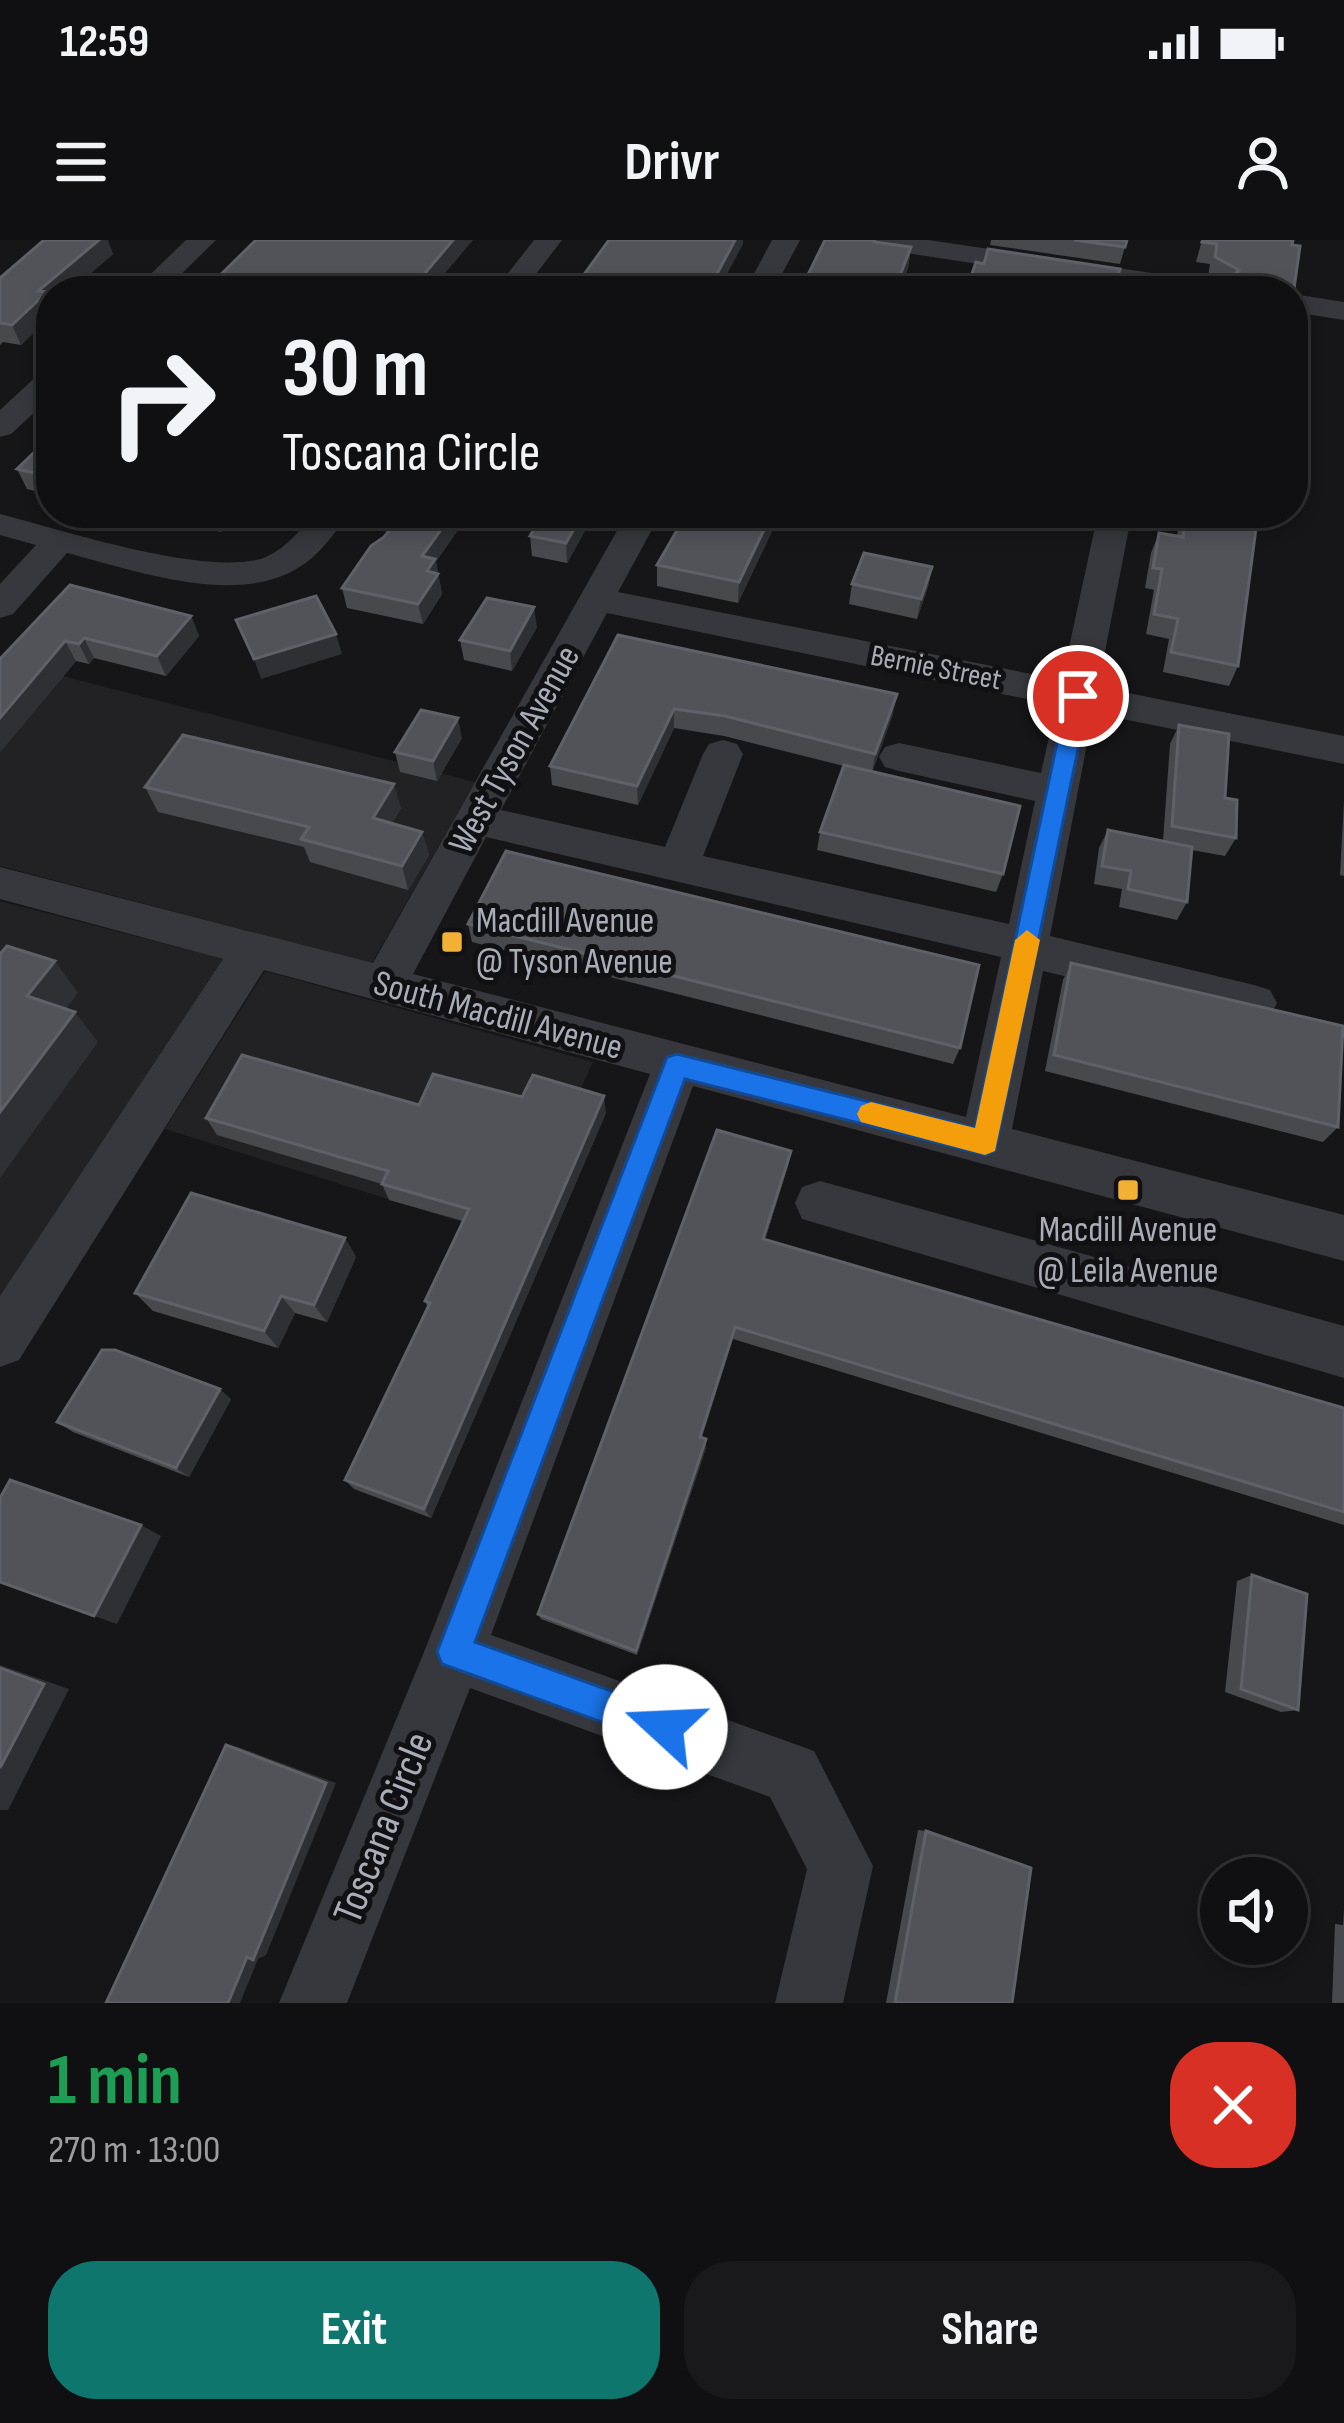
<!DOCTYPE html>
<html lang="en">
<head>
<meta charset="utf-8">
<style>
	body { margin:0; font-family:"Sofia Sans Condensed",sans-serif; background:#19191b; color:#f1f3f6; height:100vh; display:flex; flex-direction:column; font-size:45px; white-space:nowrap }
	* { box-sizing:border-box; margin:0 }
	p { font-size:39px; color:#9c9d9f }
	.icon { flex:none; width:66px; height:66px; fill:none; stroke:currentColor; stroke-width:2; stroke-linecap:round; stroke-linejoin:round }
	.map { position:relative; height:1763px; overflow:hidden }
	.details { display:flex; flex-direction:column; background:#101012; flex:1 }
	.details>* { flex:none }
	.guide { position:absolute; left:36px; top:36px; width:1272px; height:252px; border-radius:48px; box-shadow:0 6px 18px #0003,0 0 0 3px #303032; background:#101012; color:#f1f3f6; overflow:hidden }
	.tools { position:absolute; left:1200px; top:1617px; display:grid; gap:24px }
	.tools a { display:grid; place-items:center; width:108px; height:108px; border-radius:50%; background:#101012; box-shadow:0 6px 18px #0003,0 0 0 3px #303032; font-size:60px }
	.pin { position:absolute; display:grid; place-items:center; width:102px; height:102px; color:#fff; margin:-51px; border:6px solid #fff; border-radius:50%; box-shadow:0 3px 12px #0007 }
	.me { position:absolute; width:132px; margin:-66px; rotate:290deg; stroke-linejoin:round; filter:drop-shadow(0 0 9px #0008) }
	.turn { display:flex; align-items:center; gap:42px; height:252px; padding:0 48px; font-size:54px }
	.turn .icon { width:156px; height:156px; stroke-width:2.5 }
	.turn b { display:block; font-size:84px; line-height:102px }
	.round { display:grid; place-items:center; flex:none; width:126px; height:126px; border-radius:48px; background:#19191b }
	.headline { display:flex; align-items:center; justify-content:space-between; height:204px; padding:0 48px }
	h1 { font-size:72px; font-weight:700; line-height:90px; color:#1e9e55 }
	.action { display:flex; gap:24px; margin-top:auto; padding:24px 48px }
	.action a { flex:1; height:138px; border-radius:48px; background:#0f766e; color:#fff; font-size:48px; font-weight:700; line-height:138px; text-align:center }
	.action a+a { background:#19191b; color:#f1f3f6 }
	.status { display:flex; justify-content:space-between; align-items:center; height:84px; padding:0 60px; background:#101012; direction:ltr }
	.status svg { height:33px; fill:currentColor }
	header { display:flex; justify-content:space-between; align-items:center; height:156px; padding:0 48px; background:#101012; font-size:54px; font-weight:700 }
	.map>svg:first-child { display:block }
</style>
</head>
<body>
<div class="status"><b>12:59</b><svg viewBox="0 0 49 12"><path d="M0 12V9h3v3zM5 12V6h3v6zM10 12V3h3v9zM15 12V0h3v12zM26 1h20v11H26zM47 4h2v5h-2z"/></svg></div>
<header><svg class="icon" aria-label="menu" viewBox="0 0 24 24"><path d="M4 6h16M4 12h16M4 18h16"/></svg>Drivr<svg class="icon" aria-label="person" viewBox="0 0 24 24"><circle cx="12" cy="8" r="4"/><path d="M4 21q1-7 8-7t8 7"/></svg></header>
<div class="map">
<svg width="1344" height="1763" viewBox="0 0 1344 1763">
	<rect width="100%" height="100%" fill="#161618"/>
	<!-- built -->
	<g fill="#222225">
		<path d="M0,420l475,122 -103,181 -372,-97z"/>
		<path d="M0,661l223,58 -223,338z"/>
		<path d="M265,731l328,91 -81,176 -347,-109z"/>
	</g>
	<g fill="none" stroke-linecap="round" stroke-linejoin="round">
		<!-- minor -->
		<g fill="#37383d" fill-rule="evenodd">
			<path d="M186,0h30l-52,51h-31z"/>
			<path d="M534,0h28l-39,51h-29z"/>
			<path d="M772,0h28l-27,51h-28z"/>
			<path d="M859,0h69l285,42 14,9h-71l-283,-43z"/>
			<path d="M1293,54l51,8v18l-51,-8z"/>
			<path d="M51,131v26l-40,37 -11,3v-27l40,-37z"/>
			<path d="M314,273h35c-14,20 -30,43 -51,55 -64,39 -164,2 -231,-15l-54,61 -13,4v-34l36,-39 -36,-10v-21c59,15 211,65 266,43 20,-9 35,-27 48,-44z"/>
			<path d="M627,273h34l-43,79 444,88 36,-167h34l-34,174 246,49v28l-251,-51 -43,223 204,49 16,5 7,13 -7,13 -16,5 -211,-50 -31,158 332,86v46l-651,-175 -202,549 323,116 59,115 -30,137h-68l32,-134 -37,-72 -300,-109 -123,315h-68l145,-351 226,-578 -386,-104 -245,390 -19,7v-71l223,-337 -223,-60v-32l373,96zM607,373l449,92 -15,68 -142,-30 -14,4 -6,10 6,10 14,4 136,30 -26,123 -306,-68 40,-102 -6,-10 -14,-4 -14,4 -6,10 -38,93 -164,-37zM486,597l515,120 -35,160 -553,-143z"/>
			<path d="M820,941l524,145v52l-542,-159 -7,-16 7,-16z"/>
		</g>
	</g>
	<!-- wall -->
	<g fill="#47494d">
		<path d="M991,0h136l-7,24 -130,-19z"/>
		<path d="M1202,0h91v51h-87l5,-13 -3,-1 2,-13 -14,-2z"/>
		<path d="M877,2l34,5 -3,21 -9,23h-99z"/>
		<path d="M113,14l-43,37h-19v25l-30,29 -18,-3 -3,3v-67z"/>
		<path d="M51,196v59l-24,-6 -10,-20z"/>
		<path d="M182,273h57l-18,19 -36,-9z"/>
		<path d="M521,273h74l-28,50 -35,-7 -2,-20 11,-19z"/>
		<path d="M687,273h88l-1,14 -36,76 -81,-17v-21z"/>
		<path d="M1010,273h40l-2,7z"/>
		<path d="M1180,273h78l-20,153 -9,20 -66,-14 6,-33 -23,-5 8,-44 -9,-2 6,-35 8,-20 18,3z"/>
		<path d="M436,322l6,32 -19,30 -76,-16 -5,-20z"/>
		<path d="M932,327l-4,20 -11,32 -68,-15 3,-20z"/>
		<path d="M70,345l121,31 8,20 -33,40 -72,-18 -5,6 -13,-3 -76,91v-93z"/>
		<path d="M537,387l-25,44 -48,-11 -4,-20z"/>
		<path d="M618,395l275,79 -21,58 131,102 -7,18 -179,-42 3,-18 24,-66 -120,-30 -50,-8 -36,77 -86,-20 -2,-19z"/>
		<path d="M1179,485l46,73 11,40 -11,18 -33,-6 -5,52 -10,18 -58,-13 3,-18 -28,-5 5,-36 9,-18 55,11 7,-97z"/>
		<path d="M462,498l-25,43 -37,-9 -5,-20z"/>
		<path d="M145,547l256,21 -9,15 30,9 7,23 -21,35 -98,-28 -6,-15 -146,-35z"/>
		<path d="M1344,561v75l-4,-1z"/>
		<path d="M468,684l492,124 -7,16 -481,-122z"/>
		<path d="M1071,723l267,164 -15,15 -278,-71 18,-91z"/>
		<path d="M522,857l84,16 -175,405 -77,-29 -9,-9 83,-172 -3,-7 38,-80 -74,-21 -7,-16 -165,-49 -11,-17z"/>
		<path d="M791,911l-3,15 -23,74 579,168v117l-611,-186 -31,98 4,11 -69,207 -96,-36 -3,-5z"/>
		<path d="M345,998l11,19 -29,65 -32,-9 -17,35 -125,-37 -18,-18z"/>
		<path d="M231,1159l-42,78 -116,-45 -16,-10z"/>
		<path d="M1252,1335l46,135 -17,2 -56,-20 12,-111z"/>
		<path d="M918,1590l8,1 86,172h-126z"/>
		<path d="M1344,1669v94h-12l3,-79 8,1z"/>
	</g>
	<!-- shaded-wall -->
	<g fill="#2f3033">
		<path d="M99,0h9l5,14 -43,37h-19v25l-30,29 -9,-20 26,-34z"/>
		<path d="M453,0h20l-43,51h-20z"/>
		<path d="M735,0h8v4l-25,47h-10z"/>
		<path d="M911,7l-3,21 -9,23h-2l2,-13z"/>
		<path d="M215,273h24l-18,19z"/>
		<path d="M453,273h17l-34,49 6,32 -19,30 -5,-20 4,-48z"/>
		<path d="M583,273h12l-28,50 -1,-20z"/>
		<path d="M772,273h3l-1,14 -36,76 1,-21z"/>
		<path d="M932,327l-4,20 -11,32 4,-20z"/>
		<path d="M534,367l3,20 -25,44 -2,-20z"/>
		<path d="M191,376l8,20 -33,40 -9,-20z"/>
		<path d="M336,394l6,20 -81,25 -7,-20z"/>
		<path d="M84,398l10,20 -5,6 -10,-20z"/>
		<path d="M65,401l11,20 -76,91v-34z"/>
		<path d="M897,454l-4,20 -21,59 3,-19z"/>
		<path d="M674,469v19l-36,77 -1,-19z"/>
		<path d="M458,478l4,20 -25,43 -4,-20z"/>
		<path d="M394,544l7,24 -21,34 -7,-24z"/>
		<path d="M422,592l7,23 -21,35 -6,-24z"/>
		<path d="M55,721l23,32 -26,34 -25,-31z"/>
		<path d="M75,772l23,30 -98,136v-66z"/>
		<path d="M604,856l2,17 -175,405 -7,-9z"/>
		<path d="M791,911l-3,15 -27,86 2,-13z"/>
		<path d="M345,998l11,19 -29,65 -13,-17z"/>
		<path d="M281,1056l14,17 -17,35 -14,-17z"/>
		<path d="M735,1087l-2,12 -34,107 1,-9z"/>
		<path d="M220,1149l11,10 -42,78 -13,-9z"/>
		<path d="M706,1199v9l-69,207 -1,-4z"/>
		<path d="M141,1285l20,11 -44,88 -23,-8z"/>
		<path d="M0,1425l69,24 -61,121h-8z"/>
		<path d="M226,1505l12,2 98,36 -70,172 -8,4 -18,44h-12l19,-46z"/>
	</g>
	<!-- building -->
	<g fill="#525359" stroke="#5f6168" stroke-width="3">
		<path d="M44,0h55l-61,51 9,1 -35,33 -12,-2v-45z"/>
		<path d="M256,0h197l-43,51h-206z"/>
		<path d="M609,0h126l-27,51h-136z"/>
		<path d="M825,0h50l-1,2 37,5 -12,31 -12,-2 -6,15h-81z"/>
		<path d="M1074,0h53l-2,7z"/>
		<path d="M1203,0h90l-1,5 8,1 -7,50v-5h-84l3,-16h22l5,-5 -24,-13 2,-13 -15,-2z"/>
		<path d="M988,9l132,20 -6,22h-148l10,-29 8,2z"/>
		<path d="M51,196v41l-34,-8z"/>
		<path d="M403,273h50l-31,43 13,3 -8,12 11,3 -20,30 -76,-16 29,-42 13,-9z"/>
		<path d="M543,273h40l-17,30 -36,-7z"/>
		<path d="M687,273h85l-33,69 -82,-17z"/>
		<path d="M1186,273h72l-20,153 -67,-14 7,-33 -24,-5 8,-45 -9,-1 6,-35 24,4z"/>
		<path d="M864,313l68,14 -11,32 -69,-15z"/>
		<path d="M70,345l121,31 -34,40 -73,-18 -5,6 -14,-3 -65,77v-59z"/>
		<path d="M316,356l20,38 -82,25 -18,-39z"/>
		<path d="M487,358l47,9 -24,44 -50,-11z"/>
		<path d="M618,395l279,59 -22,60 -150,-38 -51,-7 -37,77 -87,-20z"/>
		<path d="M421,470l37,8 -25,43 -38,-9z"/>
		<path d="M1179,485l50,9 -4,64 12,2 -1,38 -64,-12z"/>
		<path d="M183,495l211,49 -21,34 49,14 -20,34 -101,-27 8,-12 -164,-40z"/>
		<path d="M844,525l176,41 -17,68 -183,-42z"/>
		<path d="M1108,590l84,17 -5,55 -59,-13 3,-18 -29,-5z"/>
		<path d="M506,611l473,114 -19,83 -492,-124z"/>
		<path d="M7,706l48,15 -28,35 48,16 -75,100v-158z"/>
		<path d="M1071,723l272,63 -5,101 -284,-72z"/>
		<path d="M242,815l177,50 14,-31 89,23 11,-22 71,21 -180,413 -79,-29 85,-177 -5,-2 44,-92 -87,-25 6,-13 -182,-53z"/>
		<path d="M717,890l74,21 -28,88 581,169v104l-609,-185 -35,110 6,2 -70,212 -98,-37z"/>
		<path d="M191,953l154,45 -31,67 -33,-9 -17,35 -129,-38z"/>
		<path d="M102,1110h13l105,39 -44,79 -119,-46z"/>
		<path d="M10,1240l131,45 -47,91 -94,-34v-84z"/>
		<path d="M1252,1335l55,19 -9,116 -57,-21z"/>
		<path d="M0,1428l44,16 -44,84z"/>
		<path d="M226,1505l100,38 -73,177 -6,-3 -19,46h-122z"/>
		<path d="M926,1591l105,37 -19,135h-117z"/>
	</g>
	<!-- route -->
	<path fill="#1a73e8" stroke="#114b97" stroke-width="3" d="M1078,449l11,7 -94,455 -10,4 -300,-76 -210,563 203,73 5,12 -5,13 -13,5 -223,-81 -5,-12 230,-595 10,-3 298,74 92,-432z"/>
	<!-- slow -->
	<path fill="#f59e0b" d="M1027,690l13,10 -45,211 -10,4 -124,-33 -4,-8 4,-8 10,-4 104,26 40,-188z"/>
	<!-- markers -->
	<g fill="#f2b134" stroke="#111113" stroke-width="4.5">
		<rect x="440" y="690" width="24" height="24" rx="6"/>
		<rect x="1116" y="938" width="24" height="24" rx="6"/>
	</g>
	<g text-anchor="middle" dominant-baseline="central" stroke-width="10" stroke-linejoin="round" paint-order="stroke">
		<!-- far-street labels -->
		<g font-size="30" fill="#a8adb8" stroke="#111113">
			<text transform="translate(936 428) rotate(11)">Bernie Street</text>
		</g>
		<!-- street labels -->
		<g font-size="36" fill="#a8adb8" stroke="#111113">
			<text transform="translate(515 510) rotate(-61)">West Tyson Avenue</text>
			<text transform="translate(498 776) rotate(15)">South Macdill Avenue</text>
		</g>
		<!-- poi labels -->
		<g font-size="36" fill="#a8adb8" stroke="#111113" text-anchor="start">
			<text x="476" y="681">Macdill Avenue<tspan x="476" dy="41">@ Tyson Avenue</tspan></text>
			<text x="1128" y="990" text-anchor="middle">Macdill Avenue<tspan x="1128" dy="41">@ Leila Avenue</tspan></text>
		</g>
		<!-- near-street labels -->
		<g font-size="42" fill="#a8adb8" stroke="#111113">
			<text transform="translate(384 1588) rotate(-68)">Toscana Circle</text>
		</g>
	</g>
</svg>
<div class="tools">
<a><svg class="icon" aria-label="sound" viewBox="0 0 24 24"><path d="M4 9h4l5-4v14l-5-4H4zM17 9q2 3 0 6"/></svg></a>
</div>
<div class="pin" style="left:1078px;top:456px;background:#d93025"><svg class="icon" aria-label="arrive" viewBox="0 0 24 24"><path d="M6 21V4h12l-3 4 3 4H6"/></svg></div>
<svg class="me" style="left:665px;top:1487px" viewBox="-20 -20 40 40"><circle r="19" fill="#fff"/><path d="M0-13L10 11 0 6-10 11z" fill="#1a73e8"/></svg>
<div class="guide">
<div class="turn"><svg class="icon" aria-label="right" viewBox="0 0 24 24"><path d="M7 20v-9h11M14 6l5 5-5 5"/></svg><div><b>30 m</b>Toscana Circle</div></div>
</div>
</div>
<section class="details">
<div class="headline"><div><h1>1 min</h1><p>270 m · 13:00</p></div><a class="round" style="background:#d93025;color:#fff"><svg class="icon" aria-label="close" viewBox="0 0 24 24"><path d="M6 6l12 12M18 6L6 18"/></svg></a></div>
<div class="action"><a>Exit</a><a>Share</a></div>
</section>
</body>
</html>
